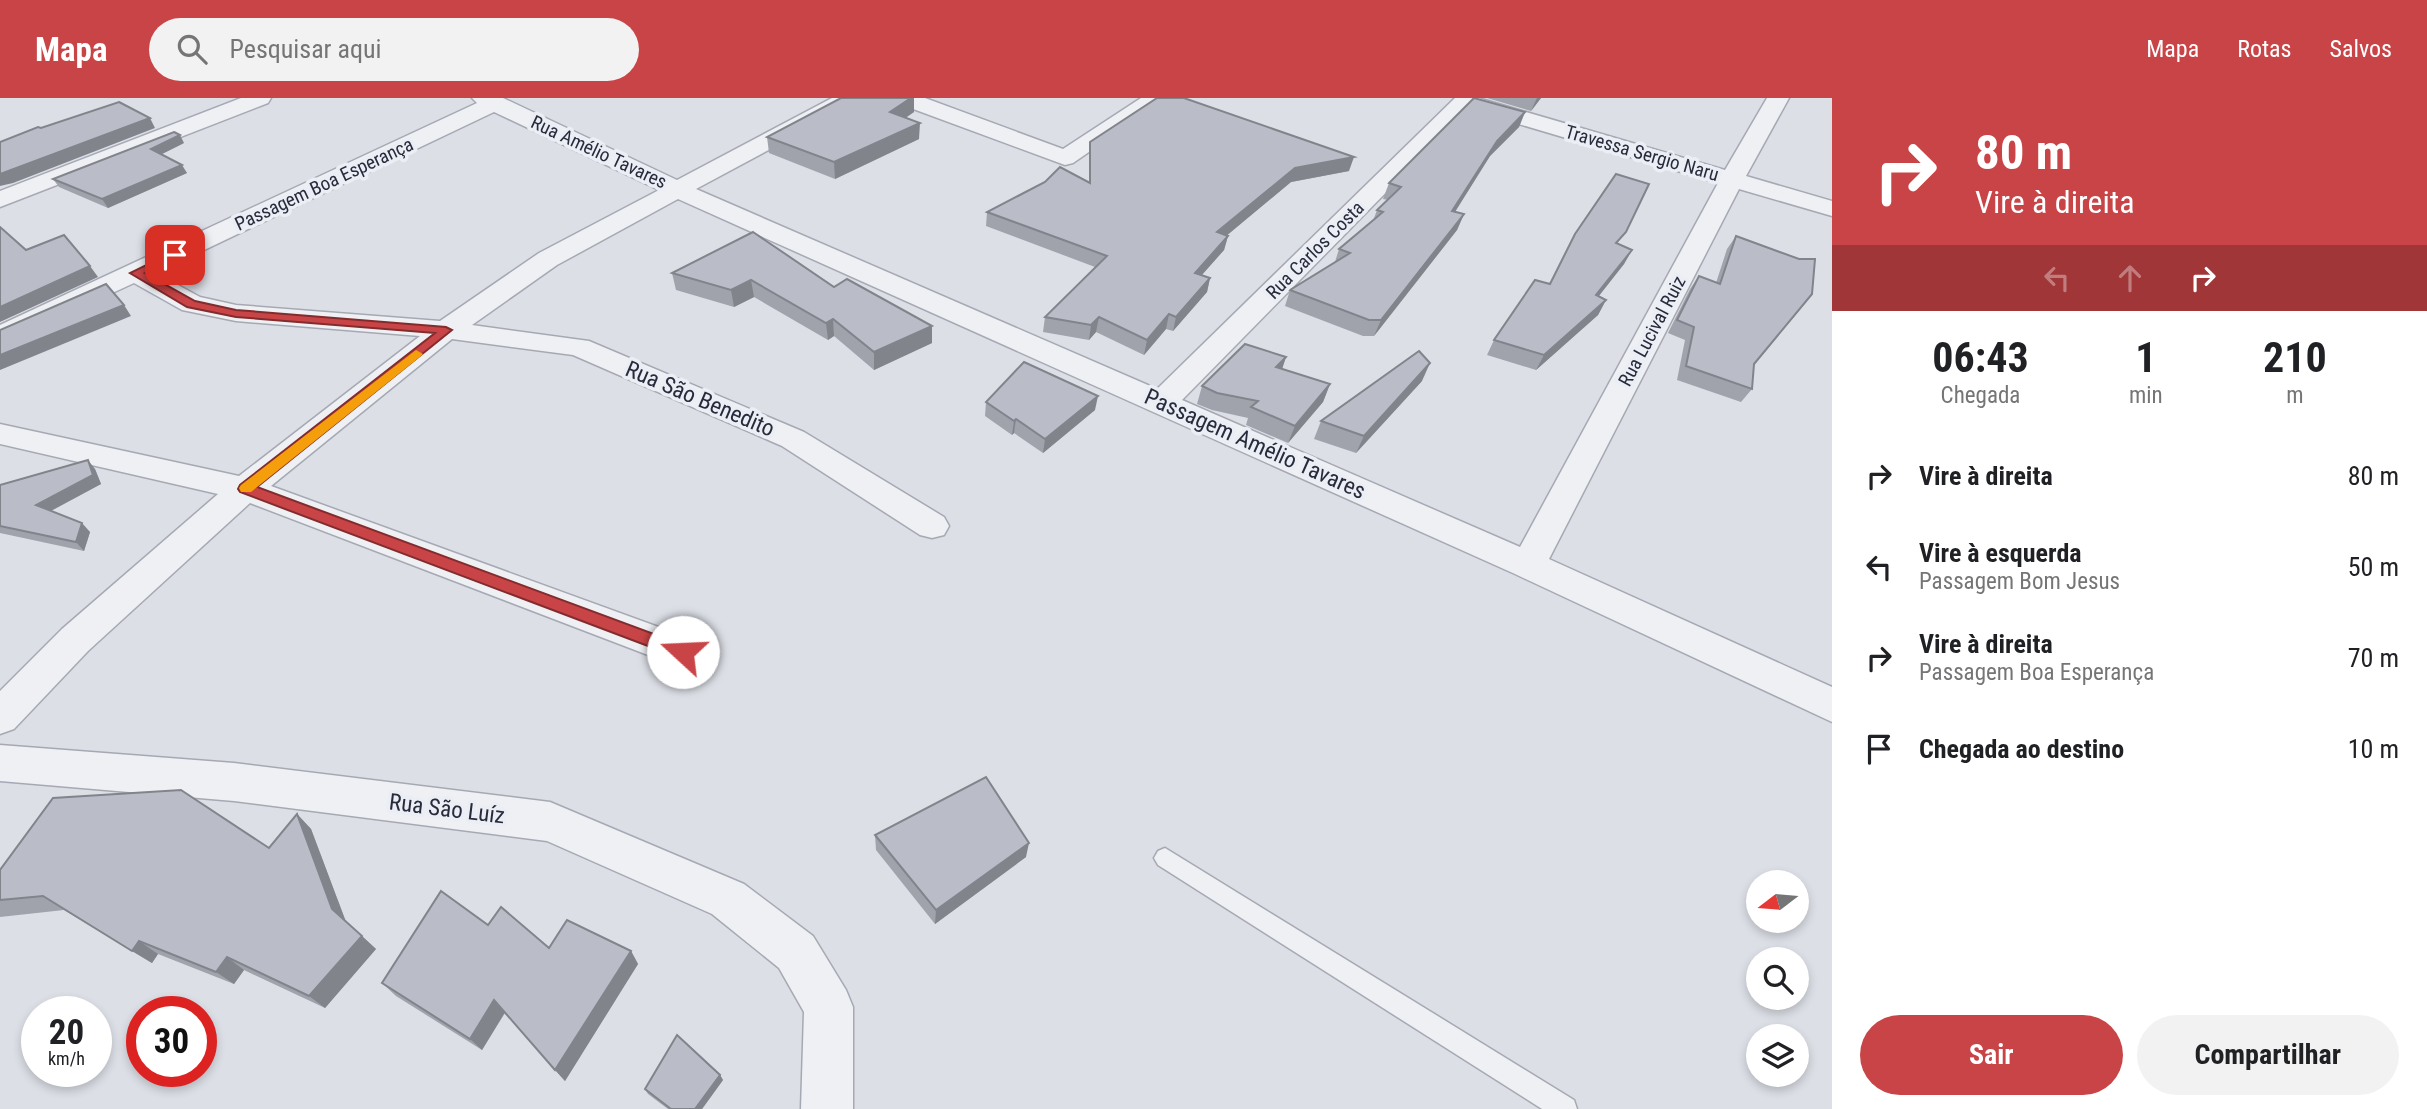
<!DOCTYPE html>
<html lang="pt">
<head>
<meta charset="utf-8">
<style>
	body { margin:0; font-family:"Roboto Condensed",sans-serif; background:#f2f2f2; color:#202124; height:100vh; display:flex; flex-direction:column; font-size:26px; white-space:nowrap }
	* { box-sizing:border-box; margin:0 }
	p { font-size:23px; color:#757577 }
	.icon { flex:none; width:38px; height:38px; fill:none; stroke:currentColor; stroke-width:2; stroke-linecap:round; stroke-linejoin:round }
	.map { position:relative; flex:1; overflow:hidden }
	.sheet { display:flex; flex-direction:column; background:#fff; width:595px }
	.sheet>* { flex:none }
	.guide { background:#c84446; color:#fff; overflow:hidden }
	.needle { width:46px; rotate:254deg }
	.fabs { position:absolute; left:1746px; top:772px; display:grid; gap:14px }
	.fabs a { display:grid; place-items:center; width:63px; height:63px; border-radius:50%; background:#fff; box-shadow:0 4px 10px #0003; font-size:35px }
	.speed { position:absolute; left:21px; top:898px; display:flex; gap:14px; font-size:35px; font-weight:700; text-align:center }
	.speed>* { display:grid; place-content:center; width:91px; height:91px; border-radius:50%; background:#fff; box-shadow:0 4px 10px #0003; line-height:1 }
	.speed small { font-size:18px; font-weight:400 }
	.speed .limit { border:10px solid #d22; background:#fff; color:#111 }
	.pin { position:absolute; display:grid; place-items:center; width:60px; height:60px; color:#fff; margin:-30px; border-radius:14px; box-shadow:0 4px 10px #0006 }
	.me { position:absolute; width:77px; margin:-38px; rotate:290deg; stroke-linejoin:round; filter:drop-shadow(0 0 5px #0008) }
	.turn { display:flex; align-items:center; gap:24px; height:147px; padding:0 28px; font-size:32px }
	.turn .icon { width:91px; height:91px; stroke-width:2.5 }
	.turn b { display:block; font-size:49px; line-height:60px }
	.lanes { display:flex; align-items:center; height:66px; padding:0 28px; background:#0003; justify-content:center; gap:35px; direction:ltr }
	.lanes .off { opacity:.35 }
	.eta { display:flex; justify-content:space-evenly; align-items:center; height:119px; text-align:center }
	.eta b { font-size:42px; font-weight:700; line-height:49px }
	.button { display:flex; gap:14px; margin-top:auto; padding:14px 28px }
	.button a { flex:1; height:80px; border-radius:42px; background:#c84446; color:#fff; font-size:28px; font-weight:700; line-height:80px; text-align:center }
	.button a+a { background:#f2f2f2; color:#202124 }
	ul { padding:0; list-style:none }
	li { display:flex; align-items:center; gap:21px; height:91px; padding:0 28px }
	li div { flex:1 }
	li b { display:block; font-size:26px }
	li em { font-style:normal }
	header { display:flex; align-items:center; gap:42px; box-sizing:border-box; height:98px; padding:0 35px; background:#c84446; color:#fff }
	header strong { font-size:33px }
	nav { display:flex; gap:38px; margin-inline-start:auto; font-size:24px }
	.search { width:490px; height:63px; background:#f2f2f2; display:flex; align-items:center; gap:18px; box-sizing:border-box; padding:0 24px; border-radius:38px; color:#757577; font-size:26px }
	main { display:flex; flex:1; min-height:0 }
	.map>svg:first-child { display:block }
</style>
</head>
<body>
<header>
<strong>Mapa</strong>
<div class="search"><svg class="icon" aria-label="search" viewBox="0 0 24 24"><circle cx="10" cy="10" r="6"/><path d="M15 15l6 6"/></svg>Pesquisar aqui</div>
<nav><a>Mapa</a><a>Rotas</a><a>Salvos</a></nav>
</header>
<main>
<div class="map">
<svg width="1832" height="1011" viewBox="0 0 1832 1011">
	<rect width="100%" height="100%" fill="#dcdfe6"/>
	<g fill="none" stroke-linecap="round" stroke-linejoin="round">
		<!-- service casing -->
		<g stroke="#a6a9b3" stroke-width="3">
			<path id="service" d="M1165,750l409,252 3,9h-35l-384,-244 -4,-7 4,-7z"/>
		</g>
		<!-- minor casing -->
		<g stroke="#a6a9b3" stroke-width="3">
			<g id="minor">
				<path d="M241,0h30l-3,5 -268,104v-16z"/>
				<path d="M472,0h31l174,82 155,-82h27l-3,5 -160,86 461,200 298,-291h23l247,72 42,-72h22l-43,78 86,25v15l-93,-27 -190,370 283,128v35l-317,-148 -837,-375 -121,66 -85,60 117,16 215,91 140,85 5,9 -5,9 -12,3 -12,-3 -138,-89 -209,-91 -121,-16 -181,147 426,155 5,11 -5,11 -14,4 -14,-4 -419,-160 -162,148 -74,78 -14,5v-43l62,-62 156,-135 -218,-50v-20l239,52 181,-140 -184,-15 -54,-11 -48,-27 -134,62v-20l477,-222zM1468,11l250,74 -198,364 -338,-147zM494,14l165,78 -120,63 -99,68 -204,-16 -36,-8 -44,-24z"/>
				<path d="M894,0h31l138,51 78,-51h26l-94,65 -8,2 -168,-62z"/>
				<path d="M0,647l234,18 316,39 194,82 69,52 33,54 7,17v102h-52l3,-97 -25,-44 -67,-54 -165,-73 -313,-40 -234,-20z"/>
			</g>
		</g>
		<!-- service -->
		<use href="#service" fill="#eef0f4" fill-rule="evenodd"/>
		<!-- minor -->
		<use href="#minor" fill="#eef0f4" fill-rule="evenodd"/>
	</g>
	<!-- wall -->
	<g fill="#a0a3ac">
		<path d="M1487,0h54l-10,13z"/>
		<path d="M914,14l-8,5 13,22 -84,40 -66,-26 -2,-16z"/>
		<path d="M1525,14l-6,15 -29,29 -35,56 9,2 -7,16 -83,106h-11l-78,-30 5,-16 45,-28 4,-13 34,-28 4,-11 11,-10 -5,-1 6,-16z"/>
		<path d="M1090,44l259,29 -58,11 -64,53 1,1 -4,14 -22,25 8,3 -3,14 -34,39 -7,-2 -22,26 -48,-23 -7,8 -46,-8 2,-15 50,-50 -109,-41 1,-14 102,-30v-27z"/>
		<path d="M184,45l-22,11 25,19 -79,35 -49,-21 -6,-8z"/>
		<path d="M1736,138l66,71 -48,58 -2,24 -11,13 -64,-22 8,-40 -17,-7 22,-44 9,-13 17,7 11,-34z"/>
		<path d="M1619,146l13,6 -8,14 -26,32 8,4 -8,15 -62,55 -49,-15 7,-15 55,-57z"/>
		<path d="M672,175l162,14 98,39v17l-58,27 -40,-34 -6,4 -74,-43 -20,10 -58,-17z"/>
		<path d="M1286,259l-4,12 48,15 -7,18 -35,41 -42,-18 2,-7 -36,-8 -15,-6 5,-18z"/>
		<path d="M1422,283l-66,72 -42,-14 7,-18z"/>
		<path d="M986,304l109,8 -52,43 -29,-20 -2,2 -27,-19z"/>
		<path d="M95,371l6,15 -50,27 39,21 -6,19 -84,-18v-48z"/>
		<path d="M297,716l14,15 35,93 30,27 -51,59 -81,-38 -10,14 -76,-30 -6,9 -88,-53 -64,7v-47l269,-22z"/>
		<path d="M875,737l151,22 -91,67 -59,-74z"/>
		<path d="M488,827l61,23 82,3 7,13 -73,117 -60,-68 -23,37 -86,-54 -14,-13z"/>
		<path d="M720,977l3,5 -21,29h-34l-20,-15 -3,-5z"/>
	</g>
	<!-- shaded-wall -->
	<g fill="#82848c">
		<path d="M911,0h3v14l-23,16 -1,-16z"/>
		<path d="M1537,0h4l-10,13 5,-11z"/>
		<path d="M1525,14l-6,15 -29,29 -44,70 6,-15 45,-70z"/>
		<path d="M150,20l5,10 -142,55 -13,3v-12z"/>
		<path d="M920,25l-1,16 -84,40 -1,-17z"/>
		<path d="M180,37l4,8 -28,14 -5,-8z"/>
		<path d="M1354,59l-5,14 -58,11 -78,65 4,-15 78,-64z"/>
		<path d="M182,67l5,8 -79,35 -6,-9z"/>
		<path d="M1464,116l-7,16 -83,106 7,-16z"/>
		<path d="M1228,138l-4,14 -33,37 4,-14z"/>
		<path d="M1632,152l-8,14 -36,46 8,-15z"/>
		<path d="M90,168l8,11 -98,45v-15z"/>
		<path d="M1210,180l-3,14 -34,39 3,-14z"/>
		<path d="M751,182l3,17 -20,10 -3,-17z"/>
		<path d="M1606,202l-8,15 -62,55 8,-15z"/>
		<path d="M124,207l7,11 -131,54v-15z"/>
		<path d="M1169,216l-3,15 -22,26 3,-15z"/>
		<path d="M1099,219l-3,15 -7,8 2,-15z"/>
		<path d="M833,221l1,17 -6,4 -2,-17z"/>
		<path d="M932,228v17l-58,27v-18z"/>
		<path d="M1286,259l-6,18 -4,-8z"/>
		<path d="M1430,265l-8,18 -66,72 8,-17z"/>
		<path d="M1330,286l-7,18 -35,41 7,-17z"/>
		<path d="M1098,298l-3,14 -52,43 2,-14z"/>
		<path d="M1016,321l-2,14 -2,2 2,-14z"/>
		<path d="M88,362l7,9 6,15 -56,30 -9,-9z"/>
		<path d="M82,425l8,9 -6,19 -8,-9z"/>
		<path d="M297,716l14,15 35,93 -14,-13z"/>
		<path d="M1029,745l-3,14 -91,67 1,-14z"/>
		<path d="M362,838l14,13 -51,59 -16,-12z"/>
		<path d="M139,843l19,13 -6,9 -20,-12z"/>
		<path d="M631,853l7,13 -73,117 -10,-11z"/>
		<path d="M227,859l17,13 -10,14 -18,-12z"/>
		<path d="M494,902l11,12 -23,38 -12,-11z"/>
		<path d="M720,977l3,5 -21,29h-7z"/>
	</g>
	<!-- building -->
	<g fill="#babdc8" stroke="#82848c" stroke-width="2">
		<path d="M841,0h70l-21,14 30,11 -86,39 -67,-25z"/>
		<path d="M1157,0h27l170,59 -59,11 -78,64 11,4 -33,37 15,5 -34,39 -7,-3 -22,26 -48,-23 -8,8 -46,-8 62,-61 -120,-44 58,-30 15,-15 30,16v-41z"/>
		<path d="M1474,0l51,14 -28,29 -45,70 12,3 -83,106h-12l-79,-30 60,-37 -11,-4 44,-37 -6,-2 24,-23 -12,-4z"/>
		<path d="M119,4l31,16 -150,56v-32l38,-15 3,1z"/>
		<path d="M174,34l6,3 -29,14 31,16 -80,34 -49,-20z"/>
		<path d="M1616,76l33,10 -23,48 -10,11 16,7 -36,45 10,5 -62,55 -50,-15 41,-60 15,4 25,-50z"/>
		<path d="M0,129l26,23 38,-15 26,31 -90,41z"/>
		<path d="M753,134l81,55 13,-8 85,47 -58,26 -41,-33 -7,4 -75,-43 -20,10 -59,-17z"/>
		<path d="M1736,138l63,23h16l-3,35 -58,70 -2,25 -66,-23 8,-39 -17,-7 22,-44 21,8z"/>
		<path d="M106,186l18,21 -124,50v-25z"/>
		<path d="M1245,246l41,13 -10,10 54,17 -35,42 -44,-19 7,-6 -41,-8 -15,-7z"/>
		<path d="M1419,253l11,12 -66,73 -43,-15z"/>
		<path d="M1024,264l74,34 -53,43 -29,-20 -2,2 -28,-19z"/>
		<path d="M88,362l5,15 -57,30 46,18 -6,19 -76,-16v-41z"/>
		<path d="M986,679l43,66 -93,67 -61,-75z"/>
		<path d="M181,692l88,58 28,-34 35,95 30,27 -53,60 -82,-39 -11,15 -77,-31 -7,10 -89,-55 -43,4v-30l53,-72z"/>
		<path d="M441,793l47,34 13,-18 48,41 18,-28 64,31 -76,119 -61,-70 -24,39 -88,-56z"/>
		<path d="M677,937l43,40 -25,34h-24l-26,-20z"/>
	</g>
	<!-- route -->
	<path fill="#c84446" stroke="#822c2e" stroke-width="2" d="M175,153l4,1v5l-34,16 50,28 41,9 210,17 6,3 -195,157 432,160 2,5 -2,5h-12l-437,-165 -2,-3 2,-4 195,-152 -199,-16 -49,-10 -57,-34z"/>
	<!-- slow -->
	<path fill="#f59e0b" d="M416,252l7,4 -2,2 -170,136h-10l-2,-4 2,-3z"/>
	<g text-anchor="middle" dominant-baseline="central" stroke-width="7" stroke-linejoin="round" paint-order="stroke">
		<!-- far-street labels -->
		<g font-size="19" fill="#272b3b" stroke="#ebeef4">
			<text transform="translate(599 54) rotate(25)">Rua Amélio Tavares</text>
			<text transform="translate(1642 55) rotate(16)">Travessa Sergio Naru</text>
			<text transform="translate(324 86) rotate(-25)">Passagem Boa Esperança</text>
			<text transform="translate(1315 152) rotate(-45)">Rua Carlos Costa</text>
			<text transform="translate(1652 233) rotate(-62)">Rua Lucival Ruiz</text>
		</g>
		<!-- street labels -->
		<g font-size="23" fill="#272b3b" stroke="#ebeef4">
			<text transform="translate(700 301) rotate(23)">Rua São Benedito</text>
			<text transform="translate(1255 346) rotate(24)">Passagem Amélio Tavares</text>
			<text transform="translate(447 711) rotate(7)">Rua São Luíz</text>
		</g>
	</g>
</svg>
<div class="fabs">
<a><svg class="needle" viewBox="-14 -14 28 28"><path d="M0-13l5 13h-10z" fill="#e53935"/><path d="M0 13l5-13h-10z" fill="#757577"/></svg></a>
<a><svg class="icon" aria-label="search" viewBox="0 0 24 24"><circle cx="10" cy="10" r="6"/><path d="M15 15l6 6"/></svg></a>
<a><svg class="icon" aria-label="layers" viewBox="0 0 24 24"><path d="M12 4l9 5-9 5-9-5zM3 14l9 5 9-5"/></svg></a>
</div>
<div class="speed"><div>20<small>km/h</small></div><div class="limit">30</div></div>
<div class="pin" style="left:175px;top:157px;background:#d93025"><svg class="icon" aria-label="arrive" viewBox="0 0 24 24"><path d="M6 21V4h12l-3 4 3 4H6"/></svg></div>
<svg class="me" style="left:683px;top:554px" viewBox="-20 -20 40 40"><circle r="19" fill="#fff"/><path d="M0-13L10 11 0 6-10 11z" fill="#c84446"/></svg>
</div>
<section class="sheet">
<div class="guide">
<div class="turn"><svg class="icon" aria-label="right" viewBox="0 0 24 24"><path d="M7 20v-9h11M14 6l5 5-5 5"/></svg><div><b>80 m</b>Vire à direita</div></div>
<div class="lanes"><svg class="icon off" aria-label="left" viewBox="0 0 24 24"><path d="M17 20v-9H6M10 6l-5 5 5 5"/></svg><svg class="icon off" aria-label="ahead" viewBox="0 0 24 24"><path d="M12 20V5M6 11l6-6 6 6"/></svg><svg class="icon" aria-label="right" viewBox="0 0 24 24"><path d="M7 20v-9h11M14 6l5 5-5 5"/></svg></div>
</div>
<div class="eta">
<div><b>06:43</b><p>Chegada</p></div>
<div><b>1</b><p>min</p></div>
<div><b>210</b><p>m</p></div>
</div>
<ul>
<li><svg class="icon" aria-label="right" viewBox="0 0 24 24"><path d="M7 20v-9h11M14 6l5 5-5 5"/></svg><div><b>Vire à direita</b></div><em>80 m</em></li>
<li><svg class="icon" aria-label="left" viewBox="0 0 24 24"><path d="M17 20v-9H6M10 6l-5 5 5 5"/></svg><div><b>Vire à esquerda</b><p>Passagem Bom Jesus</p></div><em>50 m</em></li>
<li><svg class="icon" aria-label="right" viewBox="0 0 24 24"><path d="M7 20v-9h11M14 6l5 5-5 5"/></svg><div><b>Vire à direita</b><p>Passagem Boa Esperança</p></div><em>70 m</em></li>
<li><svg class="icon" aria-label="arrive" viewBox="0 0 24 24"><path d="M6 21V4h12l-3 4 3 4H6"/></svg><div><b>Chegada ao destino</b></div><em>10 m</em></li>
</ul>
<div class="button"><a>Sair</a><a>Compartilhar</a></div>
</section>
</main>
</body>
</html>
